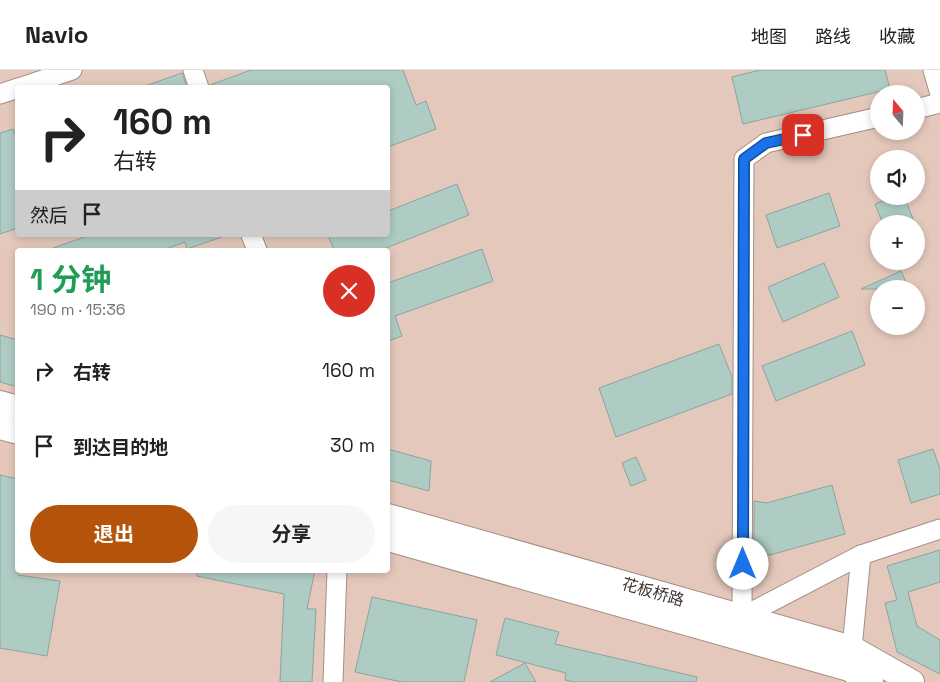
<!DOCTYPE html>
<html lang="zh">
<head>
<meta charset="utf-8">
<style>
	body { margin:0; font-family:"Space Grotesk","Noto Sans SC",sans-serif; background:#f6f6f6; color:#222; height:100vh; display:flex; flex-direction:column; font-size:19px; white-space:nowrap }
	* { box-sizing:border-box; margin:0 }
	p { font-size:16px; color:#767676 }
	.icon { flex:none; width:28px; height:28px; fill:none; stroke:currentColor; stroke-width:2; stroke-linecap:round; stroke-linejoin:round }
	.map { position:relative; flex:1; overflow:hidden }
	.side { position:absolute; left:15px; top:178px; width:375px; height:325px; display:flex; flex-direction:column; background:#fff; border-radius:5px; box-shadow:0 2px 8px #0003 }
	.side>* { flex:none }
	.banner { position:absolute; left:15px; top:15px; width:375px; height:152px; border-radius:5px; box-shadow:0 2px 8px #0003; background:#fff; color:#222; overflow:hidden }
	.needle { width:32px; rotate:341deg }
	.fabs { position:absolute; left:870px; top:15px; display:grid; gap:10px }
	.fabs a { display:grid; place-items:center; width:55px; height:55px; border-radius:50%; background:#fff; box-shadow:0 2px 8px #0003; font-size:25px }
	.pin { position:absolute; display:grid; place-items:center; width:42px; height:42px; color:#fff; margin:-21px; border-radius:10px; box-shadow:0 2px 8px #0006 }
	.me { position:absolute; width:55px; margin:-28px; rotate:0deg; stroke-linejoin:round; filter:drop-shadow(0 0 4px #0008) }
	.turn { display:flex; align-items:center; gap:18px; height:105px; padding:0 15px; font-size:22px }
	.turn .icon { width:65px; height:65px; stroke-width:2.5 }
	.turn b { display:block; font-size:35px; line-height:42px }
	.then { display:flex; align-items:center; height:48px; padding:0 15px; background:#0003; gap:10px; font-size:19px }
	.round { display:grid; place-items:center; flex:none; width:52px; height:52px; border-radius:26px; background:#f6f6f6 }
	.headline { display:flex; align-items:center; justify-content:space-between; height:85px; padding:0 15px }
	h1 { font-size:30px; font-weight:700; line-height:38px; color:#1e9e55 }
	.primary-button { display:flex; gap:10px; margin-top:auto; padding:10px 15px }
	.primary-button a { flex:1; height:58px; border-radius:30px; background:#b45309; color:#fff; font-size:20px; font-weight:700; line-height:58px; text-align:center }
	.primary-button a+a { background:#f6f6f6; color:#222 }
	ul { padding:0; list-style:none }
	li { display:flex; align-items:center; gap:15px; height:75px; padding:0 15px }
	li div { flex:1 }
	li b { display:block; font-size:19px }
	li em { font-style:normal }
	header { display:flex; align-items:center; gap:30px; box-sizing:border-box; height:70px; padding:0 25px; background:#fff; border-bottom:1px solid #e0e0e0 }
	header strong { font-size:24px }
	nav { display:flex; gap:28px; margin-inline-start:auto; font-size:18px }
	.map>svg:first-child { display:block }
</style>
</head>
<body>
<header>
<strong>Navio</strong>
<nav><a>地图</a><a>路线</a><a>收藏</a></nav>
</header>
<div class="map">
<svg width="940" height="612" viewBox="0 0 940 612">
	<rect width="100%" height="100%" fill="#fef4ef"/>
	<!-- green -->
	<path fill="#e4c8bb" fill-rule="evenodd" d="M0,0h940v612h-940zM18,18h370v147h-370zM879,24h37v37h-37zM879,89h37v37h-37zM879,154h37v37h-37zM18,180h370v320h-370zM879,219h37v37h-37z"/>
	<!-- building -->
	<g fill="#aecbc4" stroke="#89a59e">
		<path d="M251,0h152l13,35 10,-4 10,28 -48,18v-59h-178v-3z"/>
		<path d="M760,0h125l5,19 -147,35 -11,-47z"/>
		<path d="M182,3l5,15h-41l-1,-2z"/>
		<path d="M13,59l5,13v86l-18,6v-101z"/>
		<path d="M457,114l12,31 -88,35h-47l-6,-15h60v-24z"/>
		<path d="M829,123l11,33 -63,22 -11,-33z"/>
		<path d="M895,126h9l11,28h-32l-8,-20z"/>
		<path d="M90,165h131l1,2 -35,12 -2,-7 -22,8h-110v-2z"/>
		<path d="M482,179l11,32 -98,35 7,20 -14,5v-58z"/>
		<path d="M824,193l15,34 -56,25 -15,-35z"/>
		<path d="M901,201l8,18h-48z"/>
		<path d="M852,261l13,34 -89,36 -14,-35z"/>
		<path d="M0,265l18,5v47l-18,-5z"/>
		<path d="M719,274l13,33v17l-116,43 -17,-49z"/>
		<path d="M388,379l43,12 -2,30 -41,-11z"/>
		<path d="M933,379l7,20v25l-29,9 -13,-43z"/>
		<path d="M636,387l10,23 -15,6 -9,-23z"/>
		<path d="M0,405l18,4v96l42,6 -13,75 -47,-8z"/>
		<path d="M832,415l13,49 -75,21 -16,-2v-52l13,2z"/>
		<path d="M940,480v32l-32,10 9,34 23,14v34l-43,-22 -12,-49 12,-3 -10,-34z"/>
		<path d="M197,500h118l-8,39h9l-4,73h-32l4,-88 -87,-18z"/>
		<path d="M372,527l105,23 -13,62h-62l-47,-10z"/>
		<path d="M505,548l54,14 -4,12 142,33 -1,5h-122l-9,-2 1,-7 -70,-18z"/>
		<path d="M525,593l11,19h-46z"/>
	</g>
	<g fill="none" stroke-linecap="round" stroke-linejoin="round">
		<!-- minor casing -->
		<g stroke="#a58e83" stroke-width="21">
			<g id="minor">
				<path d="M193,0l6,18"/>
				<path d="M933,0l7,24"/>
				<path d="M19,18l53,-18"/>
				<path d="M0,24l18,-6"/>
				<path d="M916,39l24,-6"/>
				<path d="M879,47l-113,26 -22,16 -2,458 119,-62 79,-26"/>
				<path d="M251,165l6,15"/>
				<path d="M852,578l9,-93"/>
				<path d="M333,612l4,-112"/>
			</g>
		</g>
		<!-- tertiary casing -->
		<g stroke="#a58e83" stroke-width="26">
			<g id="tertiary">
				<path d="M0,333l18,5"/>
				<path d="M0,357l18,5"/>
				<path d="M388,446l464,132 60,34"/>
				<path d="M388,469l461,130 22,13"/>
			</g>
		</g>
		<!-- minor -->
		<use href="#minor" stroke="#fff" stroke-width="19"/>
		<!-- tertiary -->
		<use href="#tertiary" stroke="#fff" stroke-width="24"/>
	</g>
	<g fill="none" stroke-linecap="round" stroke-linejoin="round">
		<!-- route casing -->
		<g stroke="#114b97" stroke-width="12">
			<path id="route" d="M743,494l1,-405 22,-16 37,-8"/>
		</g>
		<!-- route -->
		<use href="#route" stroke="#1a73e8" stroke-width="9"/>
	</g>
	<g text-anchor="middle" dominant-baseline="central" stroke-width="5" stroke-linejoin="round" paint-order="stroke">
		<!-- street labels -->
		<g font-size="16" fill="#3d342f" stroke="#fff">
			<text transform="translate(653 522) rotate(16)">花板桥路</text>
		</g>
	</g>
</svg>
<div class="fabs">
<a><svg class="needle" viewBox="-14 -14 28 28"><path d="M0-13l5 13h-10z" fill="#e53935"/><path d="M0 13l5-13h-10z" fill="#767676"/></svg></a>
<a><svg class="icon" aria-label="sound" viewBox="0 0 24 24"><path d="M4 9h4l5-4v14l-5-4H4zM17 9q2 3 0 6"/></svg></a>
<a>+</a>
<a>−</a>
</div>
<div class="pin" style="left:803px;top:65px;background:#d93025"><svg class="icon" aria-label="arrive" viewBox="0 0 24 24"><path d="M6 21V4h12l-3 4 3 4H6"/></svg></div>
<svg class="me" style="left:743px;top:494px" viewBox="-20 -20 40 40"><circle r="19" fill="#fff"/><path d="M0-13L10 11 0 6-10 11z" fill="#1a73e8"/></svg>
<div class="banner">
<div class="turn"><svg class="icon" aria-label="right" viewBox="0 0 24 24"><path d="M7 20v-9h11M14 6l5 5-5 5"/></svg><div><b>160 m</b>右转</div></div>
<div class="then">然后<svg class="icon" aria-label="arrive" viewBox="0 0 24 24"><path d="M6 21V4h12l-3 4 3 4H6"/></svg></div>
</div>
<section class="side">
<div class="headline"><div><h1>1 分钟</h1><p>190 m · 15:36</p></div><a class="round" style="background:#d93025;color:#fff"><svg class="icon" aria-label="close" viewBox="0 0 24 24"><path d="M6 6l12 12M18 6L6 18"/></svg></a></div>
<ul>
<li><svg class="icon" aria-label="right" viewBox="0 0 24 24"><path d="M7 20v-9h11M14 6l5 5-5 5"/></svg><div><b>右转</b></div><em>160 m</em></li>
<li><svg class="icon" aria-label="arrive" viewBox="0 0 24 24"><path d="M6 21V4h12l-3 4 3 4H6"/></svg><div><b>到达目的地</b></div><em>30 m</em></li>
</ul>
<div class="primary-button"><a>退出</a><a>分享</a></div>
</section>
</div>
</body>
</html>
